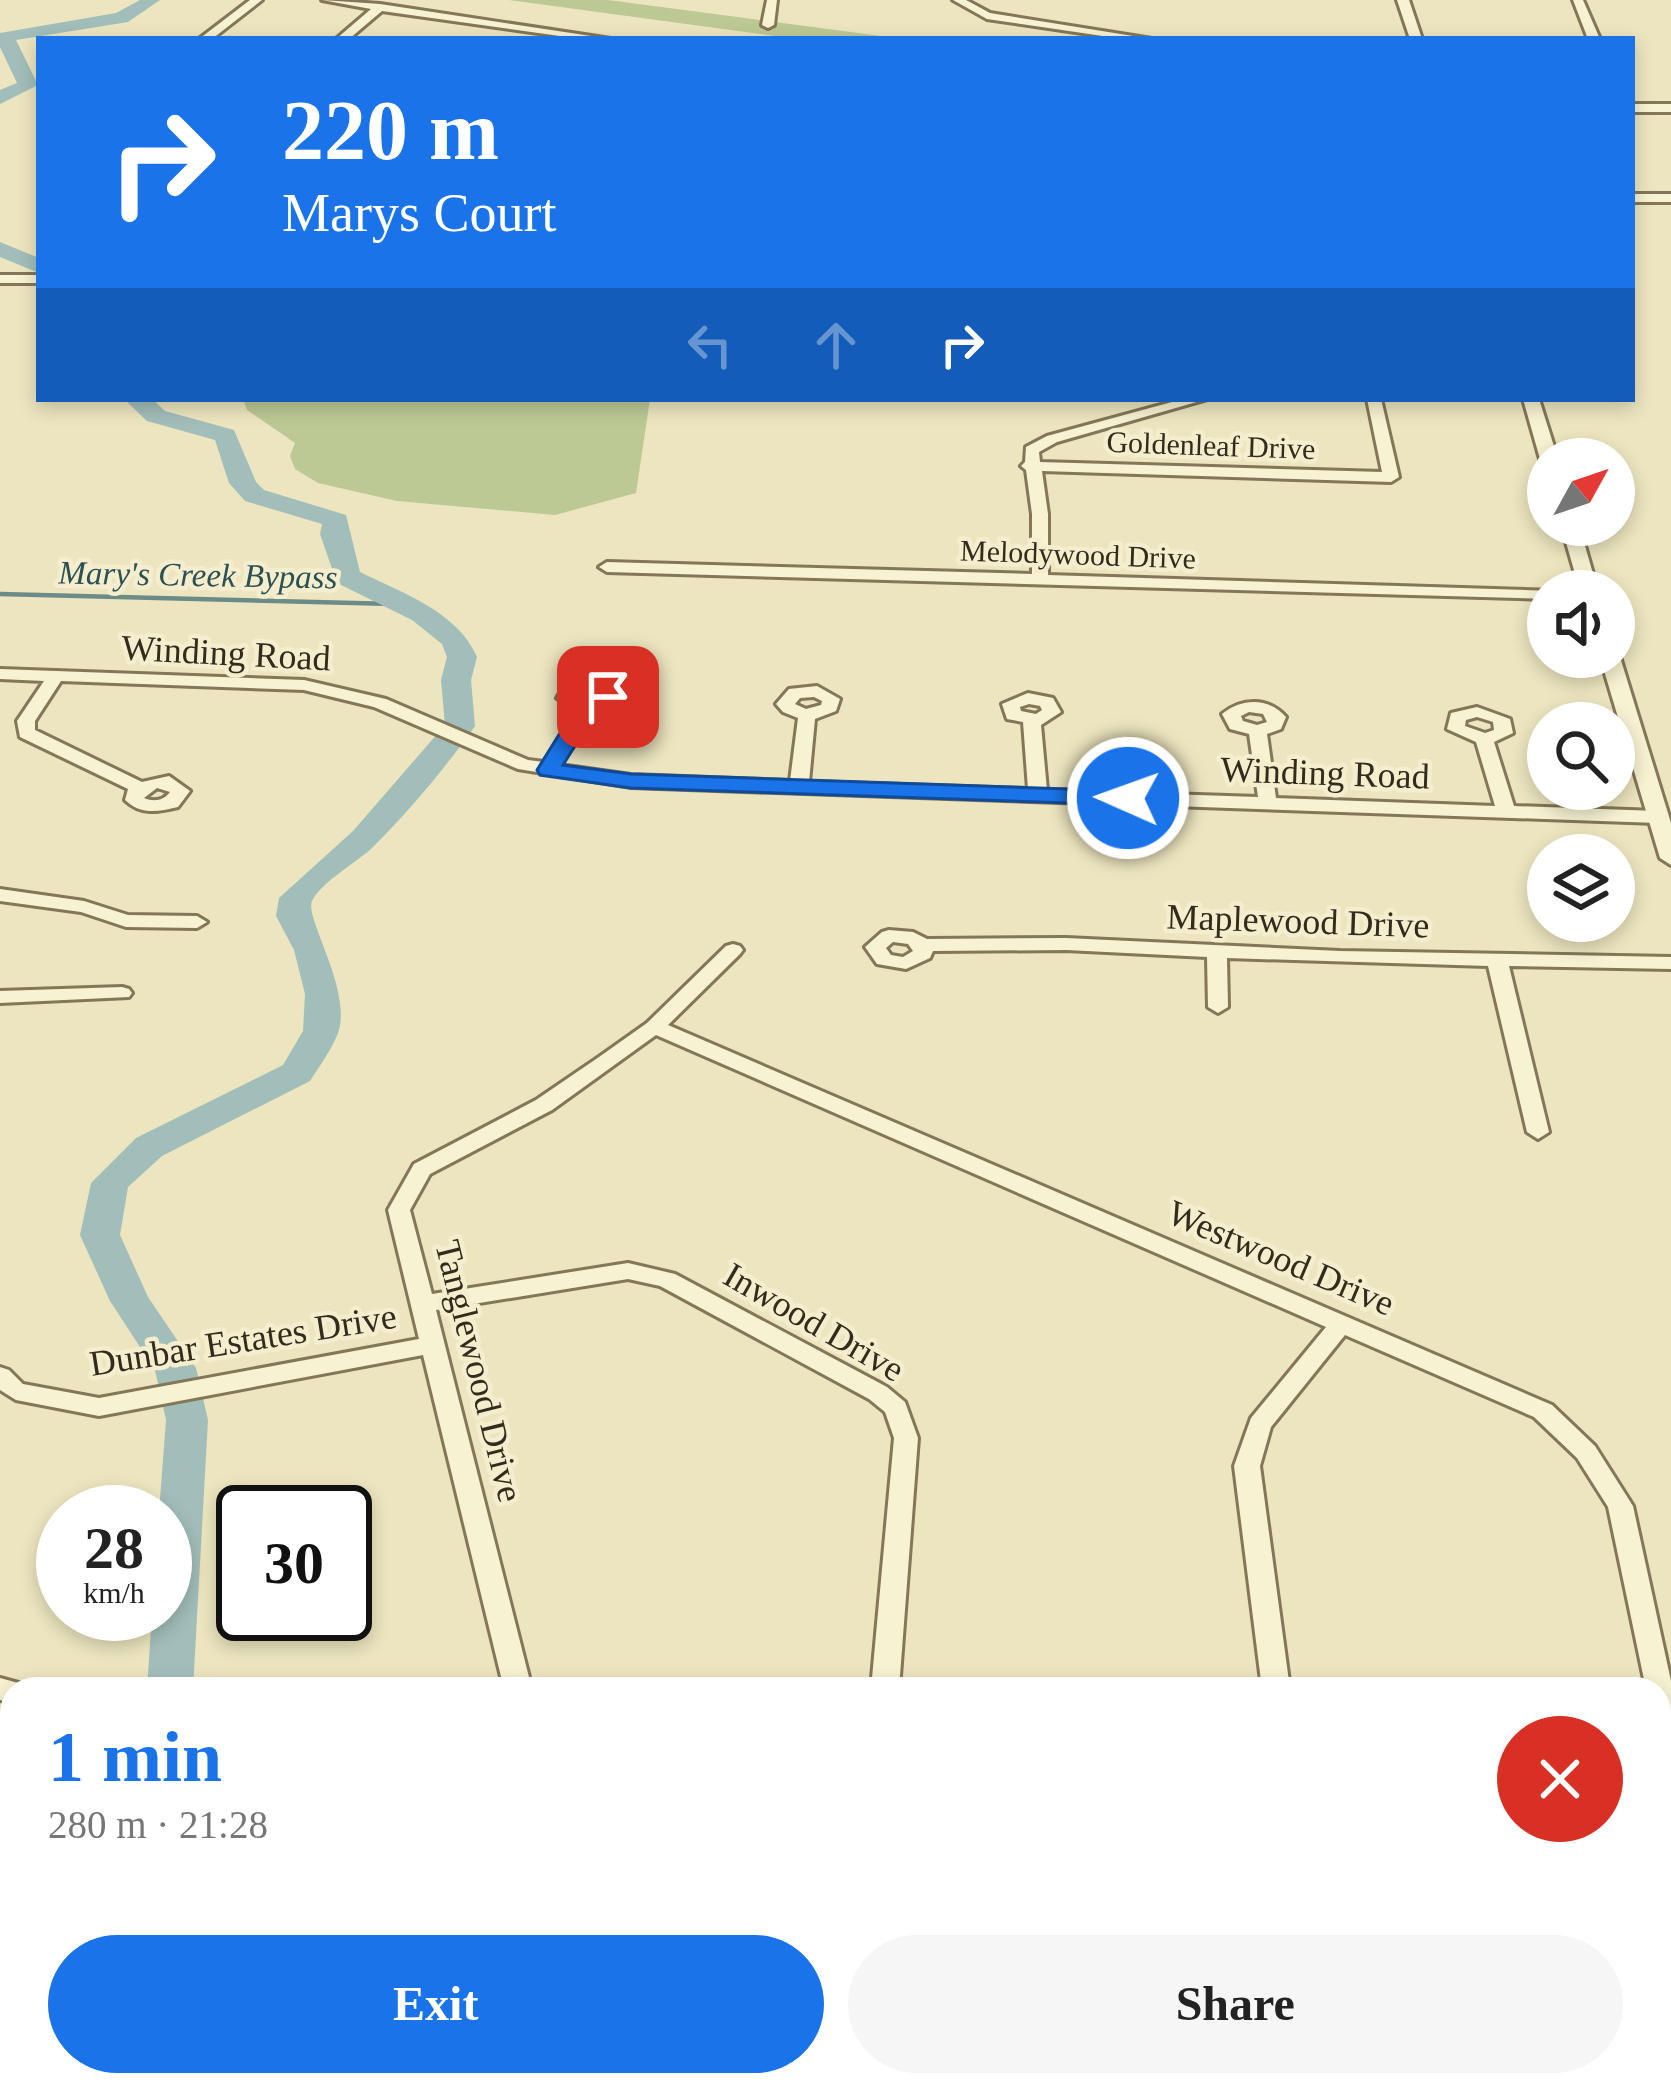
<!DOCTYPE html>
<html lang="en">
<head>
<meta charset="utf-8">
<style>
	body { margin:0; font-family:"Times New Roman",serif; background:#f6f6f6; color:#222; height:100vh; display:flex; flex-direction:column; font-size:45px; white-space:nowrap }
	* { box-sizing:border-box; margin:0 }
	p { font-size:39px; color:#767676 }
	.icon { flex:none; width:66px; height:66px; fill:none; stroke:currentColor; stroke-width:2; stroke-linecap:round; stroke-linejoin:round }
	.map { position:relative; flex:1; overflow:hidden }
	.panel { position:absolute; left:0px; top:1677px; width:1671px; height:420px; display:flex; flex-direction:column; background:#fff; border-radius:36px 36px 0 0; box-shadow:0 6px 18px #0003 }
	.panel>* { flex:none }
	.top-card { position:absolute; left:36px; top:36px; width:1599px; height:366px; border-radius:0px; box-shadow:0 6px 18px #0003; background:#1a73e8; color:#fff; overflow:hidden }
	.needle { width:78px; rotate:50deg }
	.buttons { position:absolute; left:1527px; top:438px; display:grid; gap:24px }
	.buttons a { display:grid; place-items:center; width:108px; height:108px; border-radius:50%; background:#fff; box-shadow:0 6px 18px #0003; font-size:60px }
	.speed { position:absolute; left:36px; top:1485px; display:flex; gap:24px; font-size:60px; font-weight:700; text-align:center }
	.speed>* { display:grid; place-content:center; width:156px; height:156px; border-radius:50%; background:#fff; box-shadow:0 6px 18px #0003; line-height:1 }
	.speed small { font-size:30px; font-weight:400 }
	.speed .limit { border:6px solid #111; border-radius:18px; background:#fff; color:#111 }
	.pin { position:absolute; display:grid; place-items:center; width:102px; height:102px; color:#fff; margin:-51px; border-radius:24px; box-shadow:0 6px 18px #0006 }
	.me { position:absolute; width:132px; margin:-66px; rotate:272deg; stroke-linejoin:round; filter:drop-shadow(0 0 9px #0008) }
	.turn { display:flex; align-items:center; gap:42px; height:252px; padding:0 48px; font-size:54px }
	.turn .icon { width:156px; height:156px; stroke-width:2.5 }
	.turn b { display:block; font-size:84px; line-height:102px }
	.lanes { display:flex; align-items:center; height:114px; padding:0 48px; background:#0003; justify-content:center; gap:60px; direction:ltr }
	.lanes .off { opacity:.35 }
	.round { display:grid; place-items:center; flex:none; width:126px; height:126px; border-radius:63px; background:#f6f6f6 }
	.summary { display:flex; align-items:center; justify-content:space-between; height:204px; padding:0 48px }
	h1 { font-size:72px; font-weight:700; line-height:90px; color:#1a73e8 }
	.button { display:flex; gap:24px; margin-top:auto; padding:24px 48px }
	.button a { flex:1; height:138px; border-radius:72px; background:#1a73e8; color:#fff; font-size:48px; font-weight:700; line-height:138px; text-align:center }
	.button a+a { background:#f6f6f6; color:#222 }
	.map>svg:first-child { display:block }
</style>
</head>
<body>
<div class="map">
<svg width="1671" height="2097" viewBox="0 0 1671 2097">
	<rect width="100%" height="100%" fill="#ece5bf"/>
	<!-- green -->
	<g fill="#bcc994">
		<path d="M509,0h99l295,39h-105z"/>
		<path d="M243,399h407l-14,94 -81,22 -158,-14 -79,-18 -23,-14 -5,-13 5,-13 -48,-33z"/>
	</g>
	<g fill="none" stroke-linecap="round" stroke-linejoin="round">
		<!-- stream -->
		<path stroke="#6a8b88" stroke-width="4.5" d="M0,594l394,10"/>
		<!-- river -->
		<g fill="#a2beba" fill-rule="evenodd">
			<path d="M140,0h20l-32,22 -112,18 22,45 -38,19v-14l17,-7 -17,-36v-14l116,-20z"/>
			<path d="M0,242l39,16v15l-39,-16z"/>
			<path d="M124,399h28l13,12 69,19 22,52 8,8 82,25 14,57c42,21 97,39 117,85l-6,23 4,46c-29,41 -65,84 -101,120 -17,17 -51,34 -62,55 -8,16 41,90 26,132 -6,16 -19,34 -28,48l-148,75 -34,31 -8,48 28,62 48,71 12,52 -15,269h-46l5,-75h13v-102h-6l7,-92 -11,-50 -45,-69 -30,-66 11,-52 45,-45 147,-73 20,-34 2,-37 -11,-44 -18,-34 3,-18 74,-67 92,-106 -4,-45 6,-23 -5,-13 -30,-24 -75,-37 -17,-49 2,-10 -77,-23 -16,-18 -14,-43 -68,-19z"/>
			<path d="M271,2085h54l5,12h-54z"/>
		</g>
		<!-- minor casing -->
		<g stroke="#847658" stroke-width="6">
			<g id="minor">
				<path d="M250,0h12l-50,39h-13z"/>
				<path d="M322,0l58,4 231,35h-30l-199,-28 -33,28h-13l35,-30z"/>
				<path d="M767,0h10l-3,25 -6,3 -6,-3z"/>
				<path d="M953,0h13l24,13 162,26h-29l-136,-20z"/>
				<path d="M1573,0h10l17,39h-12z"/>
				<rect x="1632" y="104" width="39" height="8"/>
				<rect x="1632" y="194" width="39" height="8"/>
				<rect x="0" y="275" width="39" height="8"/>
				<path d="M1183,399h24l-150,43 -18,10 1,10 342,10 -15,-73h14l18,78 -8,5 -349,-11 6,43v61l506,16h-6v8l-941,-27 -8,-5 8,-5 425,12v-60l-6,-44 -5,-4 4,-4 1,-15 21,-11z"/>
				<path d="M0,669l304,11 82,19 142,61 16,2 33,-52 -20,-12 9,-15 26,-4 22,7 1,14 -19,8 -36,57 71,10 159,6 8,-63 -15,-6 -7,-8 13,-15 28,-3 23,13 -4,12 -21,8 -6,63 219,7 -5,-67 -16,-3 -5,-15 26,-11 25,5 8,14 -20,13 6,65 211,7 -9,-63 -19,-5 -8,-15c20,-16 46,-17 64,3l-5,12 -14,5 9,64 219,8 -19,-64 -29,-13 4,-16 26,-6 33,12 3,14 -19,9 20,64 143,5 9,6 -9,6 -1026,-36 -113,-18 -144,-62 -70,-17 -243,-9 -26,40v9l107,52 27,-6 21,15 -12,16c-21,5 -37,8 -53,-7l3,-11 -108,-52 -3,-16 27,-40 -44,-2zM591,689l8,4 -1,4 -15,3 -7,-4 2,-5zM814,697l8,4 -1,4 -15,4 -11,-5 5,-6zM1029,704l11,2 2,4 -6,4 -15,-3 -1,-4zM1249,712l14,2 4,8 -10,3 -14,-4 -2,-5zM1477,717l16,5 1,8 -9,3 -20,-7 1,-6zM157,788l13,4c-7,9 -16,10 -26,6z"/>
				<path d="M0,889l84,12 44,14 69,1 10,6 -10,6 -71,-1 -45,-15 -81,-11z"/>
				<path d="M889,930l24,2 14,7 139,-1 274,13 331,6v12l-162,-3 40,166 -11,7 -11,-7 -39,-166 -261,-8 1,49 -10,6 -10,-6 -1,-50 -141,-7 -133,1 -3,7 -24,11 -29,-5 -12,-17 17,-15zM893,942l15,2 5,7 -10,6 -12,-2 -5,-7z"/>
				<path d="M733,944l7,2 3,4 -3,4 -72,71 884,380 43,41 38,60 38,175v74l-12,-7v-59h-13l-38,-182 -31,-49 -43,-41 -189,-82 -74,92 -11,39 30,223h-28l-28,-223 17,-48 75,-91 -670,-292 -104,75 -122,64 -20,36 22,84 196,-31 47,11 212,113 18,15 13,36 -19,251h-28l23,-251 -9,-26 -16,-13 -209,-113 -32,-7 -192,31 96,379h-28l-81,-334 -324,61 -83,-16 -16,-10v-23l9,3 14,14 76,14 320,-59 -31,-129 26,-46 122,-64 63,-43 48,-34 79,-77z"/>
				<path d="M122,987l7,2 3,4 -3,4 -129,6v-12z"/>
				<path d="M0,1678l22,6 2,5h-12v14l-12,-3z"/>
				<path d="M1659,1844l12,1v24l-12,-1z"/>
				<path d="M126,2085h32l4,12h-32z"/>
			</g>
		</g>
		<!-- tertiary casing -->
		<g stroke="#847658" stroke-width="6">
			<g id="tertiary">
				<path d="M1397,0h12l13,39h-12z"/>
				<path d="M1523,399h16l19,60h-10v5l-8,-5z"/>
				<path d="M1561,525h18l19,66h-18z"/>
				<path d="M1614,652l6,5 51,166v42l-11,-7 -60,-201h14z"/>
			</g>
		</g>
		<!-- minor -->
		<use href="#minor" fill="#f7f2d2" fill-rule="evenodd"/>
		<!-- tertiary -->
		<use href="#tertiary" fill="#f7f2d2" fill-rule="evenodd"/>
	</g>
	<!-- route -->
	<path fill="#1a73e8" stroke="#114b97" stroke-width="3" d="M608,690l12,7 -23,14 -34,54 68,9 497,17 12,7 -12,7 -497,-17 -91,-13 -3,-5 43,-69z"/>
	<g text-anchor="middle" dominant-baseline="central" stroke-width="9" stroke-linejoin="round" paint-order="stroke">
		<!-- far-street labels -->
		<g font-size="30" fill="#342b1c" stroke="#f4eece">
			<text transform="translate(1211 445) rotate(2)">Goldenleaf Drive</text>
			<text transform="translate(1078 554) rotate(2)">Melodywood Drive</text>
		</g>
		<!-- far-water labels -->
		<g font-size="33" font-style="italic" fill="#2c5053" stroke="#f4eece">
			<text transform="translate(198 575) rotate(1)">Mary's Creek Bypass</text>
		</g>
		<!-- street labels -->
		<g font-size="36" fill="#342b1c" stroke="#f4eece">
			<text transform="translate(226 653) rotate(3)">Winding Road</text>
			<text transform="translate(1325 773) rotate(2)">Winding Road</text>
			<text transform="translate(1298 921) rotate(2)">Maplewood Drive</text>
			<text transform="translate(1281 1258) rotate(23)">Westwood Drive</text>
			<text transform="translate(814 1322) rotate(30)">Inwood Drive</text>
			<text transform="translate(243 1340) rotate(-9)">Dunbar Estates Drive</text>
			<text transform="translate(479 1371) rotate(76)">Tanglewood Drive</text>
		</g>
	</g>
</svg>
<div class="buttons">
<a><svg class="needle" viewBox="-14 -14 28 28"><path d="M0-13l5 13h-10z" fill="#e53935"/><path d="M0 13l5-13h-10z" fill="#767676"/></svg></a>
<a><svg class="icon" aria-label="sound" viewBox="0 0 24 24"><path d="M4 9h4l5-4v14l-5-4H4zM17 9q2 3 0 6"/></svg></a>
<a><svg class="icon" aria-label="search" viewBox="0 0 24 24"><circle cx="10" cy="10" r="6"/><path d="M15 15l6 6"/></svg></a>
<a><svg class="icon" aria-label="layers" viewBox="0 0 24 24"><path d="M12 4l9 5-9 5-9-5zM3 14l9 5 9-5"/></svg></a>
</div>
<div class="speed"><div>28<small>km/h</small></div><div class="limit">30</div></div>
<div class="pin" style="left:608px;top:697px;background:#d93025"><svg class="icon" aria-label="arrive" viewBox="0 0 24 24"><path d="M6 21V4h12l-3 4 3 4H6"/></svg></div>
<svg class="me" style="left:1128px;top:798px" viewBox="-20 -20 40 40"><circle r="17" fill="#1a73e8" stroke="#fff" stroke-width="3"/><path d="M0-11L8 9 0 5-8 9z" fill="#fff"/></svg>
<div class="top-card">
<div class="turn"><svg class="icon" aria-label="right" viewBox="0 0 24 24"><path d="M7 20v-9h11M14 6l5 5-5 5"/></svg><div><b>220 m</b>Marys Court</div></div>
<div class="lanes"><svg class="icon off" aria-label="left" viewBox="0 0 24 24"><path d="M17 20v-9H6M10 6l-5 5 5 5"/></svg><svg class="icon off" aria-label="ahead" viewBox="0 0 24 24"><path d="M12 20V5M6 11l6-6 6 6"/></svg><svg class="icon" aria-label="right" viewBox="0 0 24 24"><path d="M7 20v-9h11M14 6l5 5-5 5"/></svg></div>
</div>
<section class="panel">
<div class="summary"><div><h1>1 min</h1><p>280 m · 21:28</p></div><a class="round" style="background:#d93025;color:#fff"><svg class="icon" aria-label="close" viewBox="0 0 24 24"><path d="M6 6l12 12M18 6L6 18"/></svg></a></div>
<div class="button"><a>Exit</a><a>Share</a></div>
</section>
</div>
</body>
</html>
